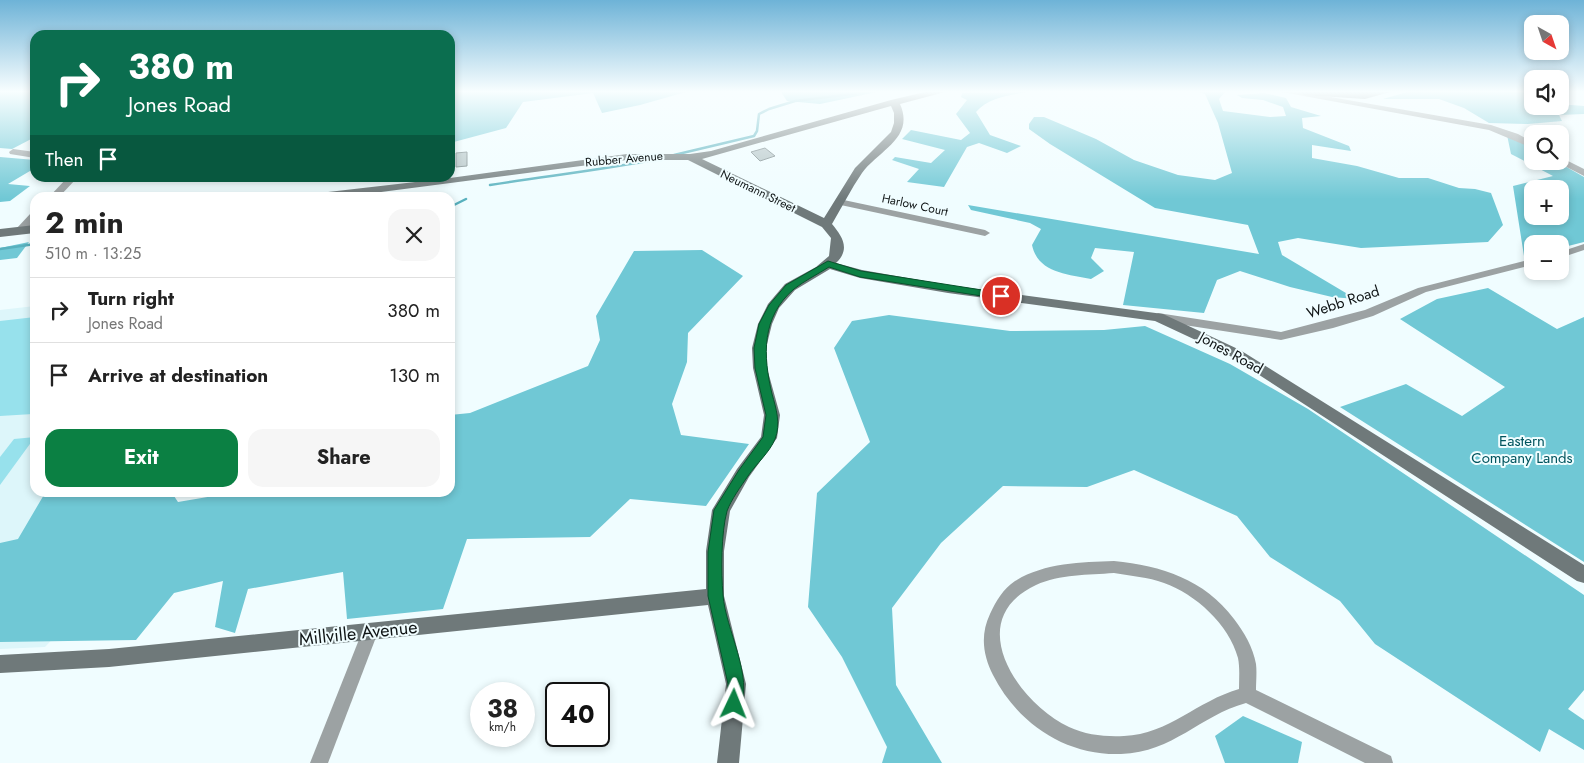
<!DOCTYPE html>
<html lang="en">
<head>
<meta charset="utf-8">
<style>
	body { margin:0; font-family:Jost,sans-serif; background:#f6f6f6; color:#222; height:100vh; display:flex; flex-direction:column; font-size:19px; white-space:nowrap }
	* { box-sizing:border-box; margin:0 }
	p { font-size:16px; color:#767676 }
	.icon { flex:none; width:28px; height:28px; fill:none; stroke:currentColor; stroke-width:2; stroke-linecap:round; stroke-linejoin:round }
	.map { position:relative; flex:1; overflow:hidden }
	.panel { position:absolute; left:30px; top:192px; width:425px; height:305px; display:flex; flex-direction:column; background:#fff; border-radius:15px; box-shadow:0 2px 8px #0003 }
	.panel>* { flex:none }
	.top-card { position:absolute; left:30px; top:30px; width:425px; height:152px; border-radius:15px; box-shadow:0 2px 8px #0003; background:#0b6e4f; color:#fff; overflow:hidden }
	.needle { width:32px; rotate:140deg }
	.fabs { position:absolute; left:1524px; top:15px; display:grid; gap:10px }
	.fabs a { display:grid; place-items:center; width:45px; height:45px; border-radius:10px; background:#fff; box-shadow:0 2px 8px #0003; font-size:25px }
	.speed { position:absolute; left:470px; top:682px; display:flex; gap:10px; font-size:25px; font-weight:700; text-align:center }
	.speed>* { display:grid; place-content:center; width:65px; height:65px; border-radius:50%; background:#fff; box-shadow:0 2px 8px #0003; line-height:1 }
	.speed small { font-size:12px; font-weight:400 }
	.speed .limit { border:2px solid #111; border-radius:8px; background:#fff; color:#111 }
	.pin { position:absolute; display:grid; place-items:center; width:42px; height:42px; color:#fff; margin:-21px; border:2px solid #fff; border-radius:50%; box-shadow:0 1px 5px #0007 }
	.me { position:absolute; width:55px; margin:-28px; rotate:2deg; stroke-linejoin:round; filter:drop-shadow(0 0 4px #0008) }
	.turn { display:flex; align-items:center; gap:18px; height:105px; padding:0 15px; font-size:22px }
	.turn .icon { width:65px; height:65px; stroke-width:2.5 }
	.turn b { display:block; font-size:35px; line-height:42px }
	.then { display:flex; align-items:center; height:48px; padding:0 15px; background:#0003; gap:10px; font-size:19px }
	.round { display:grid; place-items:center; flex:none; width:52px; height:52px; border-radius:15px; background:#f6f6f6 }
	.summary { display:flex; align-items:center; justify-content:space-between; height:85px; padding:0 15px }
	h1 { font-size:30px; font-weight:700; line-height:38px }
	.cta { display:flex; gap:10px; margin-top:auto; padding:10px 15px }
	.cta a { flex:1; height:58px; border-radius:15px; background:#0b8043; color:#fff; font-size:20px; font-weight:700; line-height:58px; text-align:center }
	.cta a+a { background:#f6f6f6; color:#222 }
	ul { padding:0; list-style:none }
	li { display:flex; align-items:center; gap:15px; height:65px; padding:0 15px; border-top:1px solid #e0e0e0 }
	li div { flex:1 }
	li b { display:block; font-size:19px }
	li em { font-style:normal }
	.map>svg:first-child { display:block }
</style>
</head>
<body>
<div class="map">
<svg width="1584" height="763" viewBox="0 0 1584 763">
	<rect width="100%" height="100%" fill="#f0fdff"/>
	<!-- built -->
	<path fill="#ddf6fa" d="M35,306v186l120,1 10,26 -120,128 -45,2v-339z"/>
	<!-- green -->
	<g fill="#97e1ec">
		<path d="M35,317v95l-2,2 -33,2v-95z"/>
		<path d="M35,437l-35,48v-28l14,-18z"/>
	</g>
	<!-- forest -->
	<g fill="#70c8d5" fill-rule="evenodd">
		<path d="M0,92h35v45l-23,12 -12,-1z"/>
		<path d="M450,92h236l-46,13 -38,8 -9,-20 -70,9 -17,26 -56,15z"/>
		<path d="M781,92h96l-57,12 -33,-3z"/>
		<path d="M1027,92c-19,4 -38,5 -51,20l14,23 31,11 -14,7 -28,-10 -12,4 -23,40 -37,-5 12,-13 -27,-9 3,-3 36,6 14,-13 -43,-11 9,-9 50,10 9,-7 -14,-19 11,-14 -6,-3 1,-4z"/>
		<path d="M1198,92h27l-6,7 4,12 47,6 16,-1 -3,-9 -20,-7 -21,-2 -5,-3 28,-2 21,5 5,9 30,9 -19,2 1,10 46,18 2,5 -39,-6v13l45,8 42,12h29l31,10 16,1 16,4 12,32 -15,17 -127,6 -63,-10 -20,4 4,13 74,44 -24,-2 -42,-10 -50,-16 -23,9 -13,33 -81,-8 11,-53 -39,-4 -4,10 13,13 -13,8c-24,-5 -53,-6 -59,-34l9,-16 -11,-6 -59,-13 -3,-5 291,49 -11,-29 -93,-17 -105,-64 -21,-15v-5l5,-7h10l52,22 38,21 44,15 37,5 17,-7 -14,-50 -13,-29z"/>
		<path d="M1407,92h119l6,7v7h28v-2l24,2v8l-25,1 3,6 -34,3 -39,-1 -25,-15 -25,-9h-56z"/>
		<path d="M1507,135l25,13v13h24l28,16v65l-24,6v-4h-28v10l-8,2 -11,-70 40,-10 -42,-22zM1532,189h28v27h-28z"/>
		<path d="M0,157l35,3v8l-27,16 22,2 -20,15 -10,1z"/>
		<path d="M29,242l-12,16 -17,2v-12z"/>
		<path d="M702,250l41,26 -55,57 -1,29 -15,42 9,31 68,9 -43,62 -76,-7 -40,38 -123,2 -24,70 -96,10 -4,-47 -95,17 -13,44 -20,-6 8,-46 -49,12 -38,47 -136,2v-99l18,-4 27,-46h127l6,9 59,-10h213v-77l20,-2 118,-47 12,-26 -4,-24 38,-65z"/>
		<path d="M1488,288l69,41 27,-12v245l-244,-155 66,-23 56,32 43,-29 -105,-68 37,-20z"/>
		<path d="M889,315l121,16 94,-1 41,-4 85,38 78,45 276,186v95l-16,19 16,11v30l-35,-21 -9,23 -165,-108 -35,-43 -70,-44 -33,-41 -103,-46 -47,17 -84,-1 -62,57 -49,65 4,77 46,78h-60l5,-16 -45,-90 -34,-50 9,-114 53,-51 -36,-94 18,-27z"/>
		<path d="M1243,716l59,26 -4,21h-73l-10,-27z"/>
	</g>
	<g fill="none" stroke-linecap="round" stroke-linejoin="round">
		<!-- stream -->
		<g stroke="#58b1be" stroke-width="2.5">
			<path d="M1505,92l27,2"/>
			<path d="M1560,94l8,-2"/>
			<path d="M674,155l80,-19 3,-5 2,-17 10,-5 26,-8 72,-9"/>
			<path d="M490,185c56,-9 112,-15 168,-26"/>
			<path d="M450,207l16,-8"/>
			<path d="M0,249l35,-5"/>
		</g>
	</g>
	<!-- building -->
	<g fill="#b3c3c5" stroke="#768587">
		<path d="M765,148l10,8 -15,5 -9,-9z"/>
		<path d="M467,152v14l-11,1v-14z"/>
	</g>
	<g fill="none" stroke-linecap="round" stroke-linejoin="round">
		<!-- street -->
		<g fill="#9ca2a3" fill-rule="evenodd">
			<path d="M1282,92h20l189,33 27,9 14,8v6l-43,-18z"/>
			<path d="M13,149l22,3v6l-25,-4 -1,-2z"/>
			<path d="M1560,157l24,12v7l-27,-14 3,-1z"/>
			<path d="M67,178h10l-19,20h-10z"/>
			<path d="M839,199l146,31 5,3 -5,3 -149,-32v-4z"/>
			<path d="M35,212v9l-11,12h-8v-4l15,-16z"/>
			<path d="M1584,244v6l-24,8v-6z"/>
			<path d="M1532,259v6l-106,27 -53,24 -40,12 -52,12 -123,-19 -6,-4 6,-4 123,19 84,-22 53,-22z"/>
			<path d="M1114,561c48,5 90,18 120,58 10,13 19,28 22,45 1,8 0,18 0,26l135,66 2,7h-28l-119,-60c-47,13 -72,49 -125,51 -55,2 -103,-30 -128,-79 -10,-20 -13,-40 -3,-61 6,-13 13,-25 25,-33 29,-18 66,-19 99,-20zM1114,573c17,3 34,4 50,10 31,11 65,41 74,75 2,10 1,21 1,31 -42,12 -70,45 -115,47 -18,1 -38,-1 -55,-9 -51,-24 -108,-107 -33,-142 24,-11 52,-10 78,-12z"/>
			<path d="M370,625l6,2 2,5 -50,131h-18l52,-131 2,-5z"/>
		</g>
		<!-- secondary -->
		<g fill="#6f797a" fill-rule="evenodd">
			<path d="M925,92h20l-45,12c15,34 -21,46 -38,69 -11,16 -20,34 -30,51 10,12 19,25 4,39l26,7 86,15 215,29 77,36 344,215v18l-7,-2 -347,-225 -75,-35 -207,-28 -88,-15 -30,-9 -35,21 -16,18 -7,16 -6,24 1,20 13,47 -3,23 -28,39 -19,34 -6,40v45l22,88 -7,79h-22l9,-79 -18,-79 -599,62 -109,6v-18l109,-6 597,-60v-38l6,-41 25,-41 24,-32 3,-22 -11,-47 -1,-20 6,-24 10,-20 17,-20 31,-17 13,-11 2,-18 -9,-11 -134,-67h-61l-292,38h-38l5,-3 148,-17 177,-24h63l21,-3 180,-51zM891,106l3,7v10l-3,9 -36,36 -31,50 -122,-59z"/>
			<path d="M1299,92h91l-25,7 -61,-4z"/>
			<path d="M35,225v8l-35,4v-8z"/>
		</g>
	</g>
	<!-- sky -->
	<linearGradient id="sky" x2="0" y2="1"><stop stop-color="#6eb3d7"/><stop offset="0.46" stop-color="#f8feff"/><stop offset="1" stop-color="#f8feff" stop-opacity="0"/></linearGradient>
	<rect width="1584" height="199" fill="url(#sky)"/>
	<!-- route -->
	<path fill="#0b8043" stroke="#07532c" d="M828,261l33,10 140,22 5,3 -5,3 -141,-22 -31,-10c-11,7 -25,14 -35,22 -33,28 -31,67 -22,105 4,14 9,30 3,45 -5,13 -19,25 -27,37 -7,10 -17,24 -21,35 -6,22 -6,61 -4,84 2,33 31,82 17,114l-6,2 -5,-2 -3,-5 2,-20 -20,-88v-44l6,-42 25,-40 24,-33 3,-22 -11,-47 -1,-20 5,-24 10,-19 17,-20z"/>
	<g text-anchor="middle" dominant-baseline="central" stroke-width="4" stroke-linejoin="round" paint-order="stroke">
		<!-- far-street labels -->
		<g font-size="12" fill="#0f1415" stroke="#f0fdff">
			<text transform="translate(624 159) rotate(-5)">Rubber Avenue</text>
			<text transform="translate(758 191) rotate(26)">Neumann Street</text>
			<text transform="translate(915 205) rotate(12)">Harlow Court</text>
		</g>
		<!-- street labels -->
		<g font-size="15" fill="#0f1415" stroke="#f0fdff">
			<text transform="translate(1343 302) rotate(-18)">Webb Road</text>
			<text transform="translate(1231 353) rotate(29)">Jones Road</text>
		</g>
		<!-- park labels -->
		<g font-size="15" fill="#00545e" stroke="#f0fdff">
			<text x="1522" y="441">Eastern<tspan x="1522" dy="17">Company Lands</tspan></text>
		</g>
		<!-- near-street labels -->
		<g font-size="18" fill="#0f1415" stroke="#f0fdff">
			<text transform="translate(358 633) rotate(-6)">Millville Avenue</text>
		</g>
	</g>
</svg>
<div class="fabs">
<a><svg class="needle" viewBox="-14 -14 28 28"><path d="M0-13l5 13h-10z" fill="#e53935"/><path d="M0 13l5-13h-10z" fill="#767676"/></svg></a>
<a><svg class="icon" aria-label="sound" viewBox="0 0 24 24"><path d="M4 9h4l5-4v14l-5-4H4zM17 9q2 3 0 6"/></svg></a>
<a><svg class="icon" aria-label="search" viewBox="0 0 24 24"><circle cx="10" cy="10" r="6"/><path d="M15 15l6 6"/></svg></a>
<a>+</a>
<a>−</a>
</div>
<div class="speed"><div>38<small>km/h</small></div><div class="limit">40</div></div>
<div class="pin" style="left:1001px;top:296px;background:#d93025"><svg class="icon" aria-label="arrive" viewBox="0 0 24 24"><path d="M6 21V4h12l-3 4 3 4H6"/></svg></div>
<svg class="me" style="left:734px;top:704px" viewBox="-20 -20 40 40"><path d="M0-17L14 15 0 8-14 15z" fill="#0b8043" stroke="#fff" stroke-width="4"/></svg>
<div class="top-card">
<div class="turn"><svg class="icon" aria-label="right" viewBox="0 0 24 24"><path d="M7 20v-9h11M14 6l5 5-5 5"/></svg><div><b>380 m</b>Jones Road</div></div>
<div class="then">Then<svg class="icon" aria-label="arrive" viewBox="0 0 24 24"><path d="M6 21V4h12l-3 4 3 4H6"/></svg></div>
</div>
<section class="panel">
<div class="summary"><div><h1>2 min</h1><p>510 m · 13:25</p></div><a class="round"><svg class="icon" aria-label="close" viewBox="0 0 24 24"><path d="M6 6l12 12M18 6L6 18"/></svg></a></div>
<ul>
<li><svg class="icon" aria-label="right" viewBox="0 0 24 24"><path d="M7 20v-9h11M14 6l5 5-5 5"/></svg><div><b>Turn right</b><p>Jones Road</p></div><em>380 m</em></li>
<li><svg class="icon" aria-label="arrive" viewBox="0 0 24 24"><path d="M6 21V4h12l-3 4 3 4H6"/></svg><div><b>Arrive at destination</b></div><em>130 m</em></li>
</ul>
<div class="cta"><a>Exit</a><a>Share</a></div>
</section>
</div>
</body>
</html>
